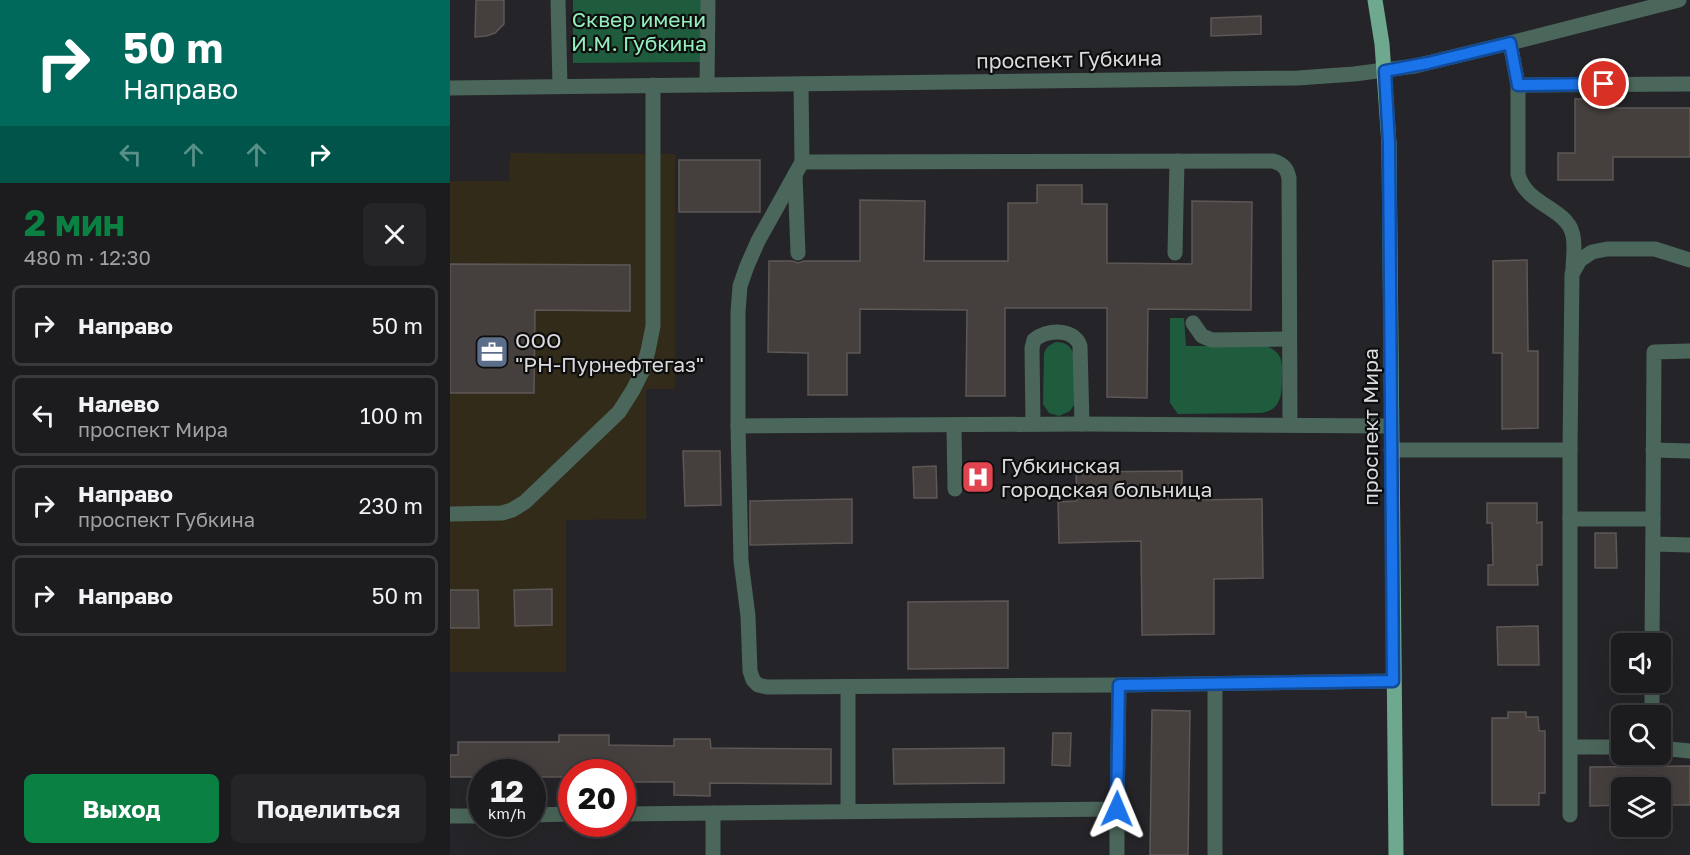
<!DOCTYPE html>
<html lang="ru">
<head>
<meta charset="utf-8">
<style>
	body { margin:0; font-family:"Golos Text",sans-serif; background:#252427; color:#f1f3f6; height:100vh; display:flex; flex-direction:column; font-size:22px; white-space:nowrap }
	* { box-sizing:border-box; margin:0 }
	p { font-size:20px; color:#a0a1a4 }
	.icon { flex:none; width:33px; height:33px; fill:none; stroke:currentColor; stroke-width:2; stroke-linecap:round; stroke-linejoin:round }
	.map { position:relative; flex:1; overflow:hidden }
	.side { display:flex; flex-direction:column; background:#1c1b1e; width:450px }
	.side>* { flex:none }
	.banner { background:#00695c; color:#fff; overflow:hidden }
	.buttons { position:absolute; left:1161px; top:633px; display:grid; gap:12px }
	.buttons a { display:grid; place-items:center; width:60px; height:60px; border-radius:9px; background:#1c1b1e; box-shadow:0 6px 24px #0002,0 0 0 2px #3a393c; font-size:30px }
	.speed { position:absolute; left:18px; top:759px; display:flex; gap:12px; font-size:30px; font-weight:700; text-align:center }
	.speed>* { display:grid; place-content:center; width:78px; height:78px; border-radius:50%; background:#1c1b1e; box-shadow:0 6px 24px #0002,0 0 0 2px #3a393c; line-height:1 }
	.speed small { font-size:15px; font-weight:400 }
	.speed .limit { border:9px solid #d22; background:#fff; color:#111 }
	.pin { position:absolute; display:grid; place-items:center; width:51px; height:51px; color:#fff; margin:-26px; border:3px solid #fff; border-radius:50%; box-shadow:0 2px 6px #0007 }
	.me { position:absolute; width:66px; margin:-33px; rotate:1deg; stroke-linejoin:round; filter:drop-shadow(0 0 4px #0008) }
	.turn { display:flex; align-items:center; gap:21px; height:126px; padding:0 24px; font-size:27px }
	.turn .icon { width:78px; height:78px; stroke-width:2.5 }
	.turn b { display:block; font-size:42px; line-height:51px }
	.lanes { display:flex; align-items:center; height:57px; padding:0 24px; background:#0003; justify-content:center; gap:30px; direction:ltr }
	.lanes .off { opacity:.35 }
	.round { display:grid; place-items:center; flex:none; width:63px; height:63px; border-radius:9px; background:#252427 }
	.head { display:flex; align-items:center; justify-content:space-between; height:102px; padding:0 24px }
	h1 { font-size:36px; font-weight:700; line-height:45px; color:#0b8043 }
	.action { display:flex; gap:12px; margin-top:auto; padding:12px 24px }
	.action a { flex:1; height:69px; border-radius:9px; background:#0b8043; color:#fff; font-size:24px; font-weight:700; line-height:69px; text-align:center }
	.action a+a { background:#252427; color:#f1f3f6 }
	ul { padding:0; list-style:none }
	li { display:flex; align-items:center; gap:18px; height:81px; margin:0 12px 9px; padding:0 12px; border:3px solid #3a393c; border-radius:9px }
	li div { flex:1 }
	li b { display:block; font-size:22px }
	li em { font-style:normal }
	main { display:flex; flex:1; min-height:0 }
	.map>svg:first-child { display:block }
</style>
</head>
<body>
<main>
<section class="side">
<div class="banner">
<div class="turn"><svg class="icon" aria-label="right" viewBox="0 0 24 24"><path d="M7 20v-9h11M14 6l5 5-5 5"/></svg><div><b>50 m</b>Направо</div></div>
<div class="lanes"><svg class="icon off" aria-label="left" viewBox="0 0 24 24"><path d="M17 20v-9H6M10 6l-5 5 5 5"/></svg><svg class="icon off" aria-label="ahead" viewBox="0 0 24 24"><path d="M12 20V5M6 11l6-6 6 6"/></svg><svg class="icon off" aria-label="ahead" viewBox="0 0 24 24"><path d="M12 20V5M6 11l6-6 6 6"/></svg><svg class="icon" aria-label="right" viewBox="0 0 24 24"><path d="M7 20v-9h11M14 6l5 5-5 5"/></svg></div>
</div>
<div class="head"><div><h1>2 мин</h1><p>480 m · 12:30</p></div><a class="round"><svg class="icon" aria-label="close" viewBox="0 0 24 24"><path d="M6 6l12 12M18 6L6 18"/></svg></a></div>
<ul>
<li><svg class="icon" aria-label="right" viewBox="0 0 24 24"><path d="M7 20v-9h11M14 6l5 5-5 5"/></svg><div><b>Направо</b></div><em>50 m</em></li>
<li><svg class="icon" aria-label="left" viewBox="0 0 24 24"><path d="M17 20v-9H6M10 6l-5 5 5 5"/></svg><div><b>Налево</b><p>проспект Мира</p></div><em>100 m</em></li>
<li><svg class="icon" aria-label="right" viewBox="0 0 24 24"><path d="M7 20v-9h11M14 6l5 5-5 5"/></svg><div><b>Направо</b><p>проспект Губкина</p></div><em>230 m</em></li>
<li><svg class="icon" aria-label="right" viewBox="0 0 24 24"><path d="M7 20v-9h11M14 6l5 5-5 5"/></svg><div><b>Направо</b></div><em>50 m</em></li>
</ul>
<div class="action"><a>Выход</a><a>Поделиться</a></div>
</section>
<div class="map">
<svg width="1240" height="855" viewBox="0 0 1240 855">
	<rect width="100%" height="100%" fill="#252428"/>
	<!-- commercial -->
	<path fill="#332b1a" d="M60,153l165,1v235h-29v130l-80,1v152h-116v-491h59z"/>
	<!-- green -->
	<g fill="#1f5b3d">
		<path d="M123,0h132l-5,62 -127,1z"/>
		<path d="M720,318h14l2,28h80c5,2 9,4 12,8 5,6 4,15 4,23 0,18 -1,34 -22,36l-82,1 -8,-11z"/>
		<path d="M606,342c10,0 15,4 18,13v50l-4,6 -11,5 -10,-3 -6,-9 1,-50c2,-7 5,-9 12,-12z"/>
	</g>
	<!-- building -->
	<g fill="#45403e" stroke="#5d5756" stroke-width="1.5">
		<path d="M26,0h28v24l-9,9 -9,3 -11,1z"/>
		<path d="M811,16v18l-50,2v-18z"/>
		<path d="M1125,99h39v9h76v49h-77v23h-55v-27h17z"/>
		<rect x="229" y="160" width="81" height="52"/>
		<path d="M587,185h45v19h25v59l85,1v-63l60,1 -1,108 -103,-1 -1,89 -40,-1v-89h-102v88h-39l1,-86 -107,-1v44h-13v42h-39v-42l-40,-1 1,-91h23l6,2 6,-2h56v-61l65,1 -1,60h84v-58h29z"/>
		<path d="M1077,260l1,91h10v77l-36,1v-76h-9v-92z"/>
		<path d="M0,264l180,1v46l-95,-1 -1,83h-84z"/>
		<path d="M233,451h37l1,54 -36,1z"/>
		<path d="M486,466l1,32h-23l-1,-31z"/>
		<path d="M732,471v18h9v11l71,-1 1,79 -49,1v55l-72,1 -1,-94 -82,2 -1,-41 19,-1 -1,-29z"/>
		<path d="M402,499v44l-102,2v-44z"/>
		<path d="M1037,503h50v20l5,-1v43h-5l1,20h-50v-20h5l-1,-42h-5z"/>
		<path d="M1145,533h21l1,35h-22z"/>
		<path d="M102,589v36l-37,1 -1,-36z"/>
		<path d="M0,590h28l1,38h-29z"/>
		<path d="M558,601v67l-100,1v-67z"/>
		<path d="M1088,626l1,39h-41l-1,-38z"/>
		<path d="M702,710l38,1 -2,144h-38z"/>
		<path d="M1058,712h18v5h12l1,14h6v62h-6v12h-47v-87h16z"/>
		<path d="M603,733h18l-1,33 -18,-1z"/>
		<path d="M109,735h50v10l65,1v-7h36l1,9 120,1v35l-121,-1v13l-36,-1v-13h-52v-10h-50v5h-40v-5h-50v5h-32v-22h8v-13h101z"/>
		<path d="M554,748v35l-110,1 -1,-35z"/>
		<path d="M1240,766v39h-30v-17h-38v17l-32,1v-39z"/>
	</g>
	<g fill="none" stroke-linecap="round" stroke-linejoin="round">
		<!-- minor -->
		<g stroke="#4b665a" stroke-width="15">
			<path d="M108,0l2,86"/>
			<path d="M1060,43l8,42v89c7,30 47,34 54,58 4,11 1,27 1,38"/>
			<path d="M351,84l1,78 -44,79 -11,25 -7,20 -2,26v114l3,135 7,55 2,55 3,9 5,5 9,2 352,-2"/>
			<path d="M257,85l1,-85"/>
			<path d="M1068,85l172,-1"/>
			<path d="M0,88l848,-10 56,-4 61,-8 95,-23 169,-43"/>
			<path d="M352,162l471,-1c10,3 14,7 16,17l1,247"/>
			<path d="M345,174l3,79"/>
			<path d="M725,253l2,-92"/>
			<path d="M743,323l9,13 10,4 77,-1"/>
			<path d="M583,424l-1,-76 2,-8c13,-11 40,-12 46,6l2,78"/>
			<path d="M288,426l344,-2 309,2"/>
			<path d="M504,426l1,63"/>
			<path d="M941,450h179"/>
			<path d="M1203,450l37,1"/>
			<path d="M0,514l52,-1 10,-3 13,-8 94,-90 14,-22 9,-18 6,-21 5,-25v-241"/>
			<path d="M1120,519h83l1,-167 36,-1"/>
			<path d="M1203,544l37,1"/>
			<path d="M1202,644l1,-125"/>
			<path d="M398,687v124"/>
			<path d="M1202,716v-34"/>
			<path d="M1121,747h51"/>
			<path d="M1210,748l30,3"/>
			<path d="M263,813v42"/>
			<path d="M172,814l495,-5 2,-124 274,-4"/>
			<path d="M82,815l40,-1"/>
			<path d="M1120,815v-365l2,-176 8,-14 12,-8 15,-3h48l35,11"/>
			<path d="M0,816h32"/>
			<path d="M667,855v-46"/>
			<path d="M765,855v-171"/>
		</g>
		<!-- major -->
		<path stroke="#6ea88f" stroke-width="15" d="M925,0l7,44 7,100 7,711"/>
	</g>
	<g fill="none" stroke-linecap="round" stroke-linejoin="round">
		<!-- route casing -->
		<g stroke="#114b97" stroke-width="15">
			<path id="route" d="M667,809l2,-124 274,-4 -4,-537 -4,-73 43,-8 82,-20 8,42 86,-1"/>
		</g>
		<!-- route -->
		<use href="#route" stroke="#1a73e8" stroke-width="10"/>
	</g>
	<!-- icons -->
	<defs>
		<g id="office-square" transform="scale(1.725)"><rect x="-9" y="-9" width="18" height="18" rx="4" fill="#5c6f8a" stroke="#0e0e0f"/><path d="M-6-3h4V-5.5h4V-3h4V5H-6ZM-1-4.5V-3h2v-1.5ZM-6 0V1H6V0Z" fill="#fff"/></g>
		<g id="hospital-square" transform="scale(1.725)"><rect x="-9" y="-9" width="18" height="18" rx="4" fill="#e0444e" stroke="#0e0e0f"/><path d="M-5-5h3v3.5h4V-5h3V5h-3V1.5h-4V5h-3Z" fill="#fff"/></g>
	</defs>
	<g fill-rule="evenodd">
		<use href="#office-square" x="42" y="352"/>
		<use href="#hospital-square" x="528" y="477"/>
	</g>
	<g text-anchor="middle" dominant-baseline="central" stroke-width="4.5" stroke-linejoin="round" paint-order="stroke">
		<!-- park labels -->
		<g font-size="21" fill="#94efbd" stroke="#0e0e0f">
			<text x="189" y="19">Сквер имени<tspan x="189" dy="24">И.М. Губкина</tspan></text>
		</g>
		<!-- street labels -->
		<g font-size="21" fill="#dbdbde" stroke="#0e0e0f">
			<text transform="translate(619 59) rotate(-1)">проспект Губкина</text>
			<text transform="translate(920 427) rotate(-90)">проспект Мира</text>
		</g>
		<!-- poi labels -->
		<g font-size="21" fill="#dbdbde" stroke="#0e0e0f" text-anchor="start">
			<text x="65" y="340">ООО<tspan x="65" dy="24">"РН-Пурнефтегаз"</tspan></text>
			<text x="551" y="465">Губкинская<tspan x="551" dy="24">городская больница</tspan></text>
		</g>
	</g>
</svg>
<div class="buttons">
<a><svg class="icon" aria-label="sound" viewBox="0 0 24 24"><path d="M4 9h4l5-4v14l-5-4H4zM17 9q2 3 0 6"/></svg></a>
<a><svg class="icon" aria-label="search" viewBox="0 0 24 24"><circle cx="10" cy="10" r="6"/><path d="M15 15l6 6"/></svg></a>
<a><svg class="icon" aria-label="layers" viewBox="0 0 24 24"><path d="M12 4l9 5-9 5-9-5zM3 14l9 5 9-5"/></svg></a>
</div>
<div class="speed"><div>12<small>km/h</small></div><div class="limit">20</div></div>
<div class="pin" style="left:1154px;top:84px;background:#d93025"><svg class="icon" aria-label="arrive" viewBox="0 0 24 24"><path d="M6 21V4h12l-3 4 3 4H6"/></svg></div>
<svg class="me" style="left:667px;top:809px" viewBox="-20 -20 40 40"><path d="M0-17L14 15 0 8-14 15z" fill="#1a73e8" stroke="#fff" stroke-width="4"/></svg>
</div>
</main>
</body>
</html>
